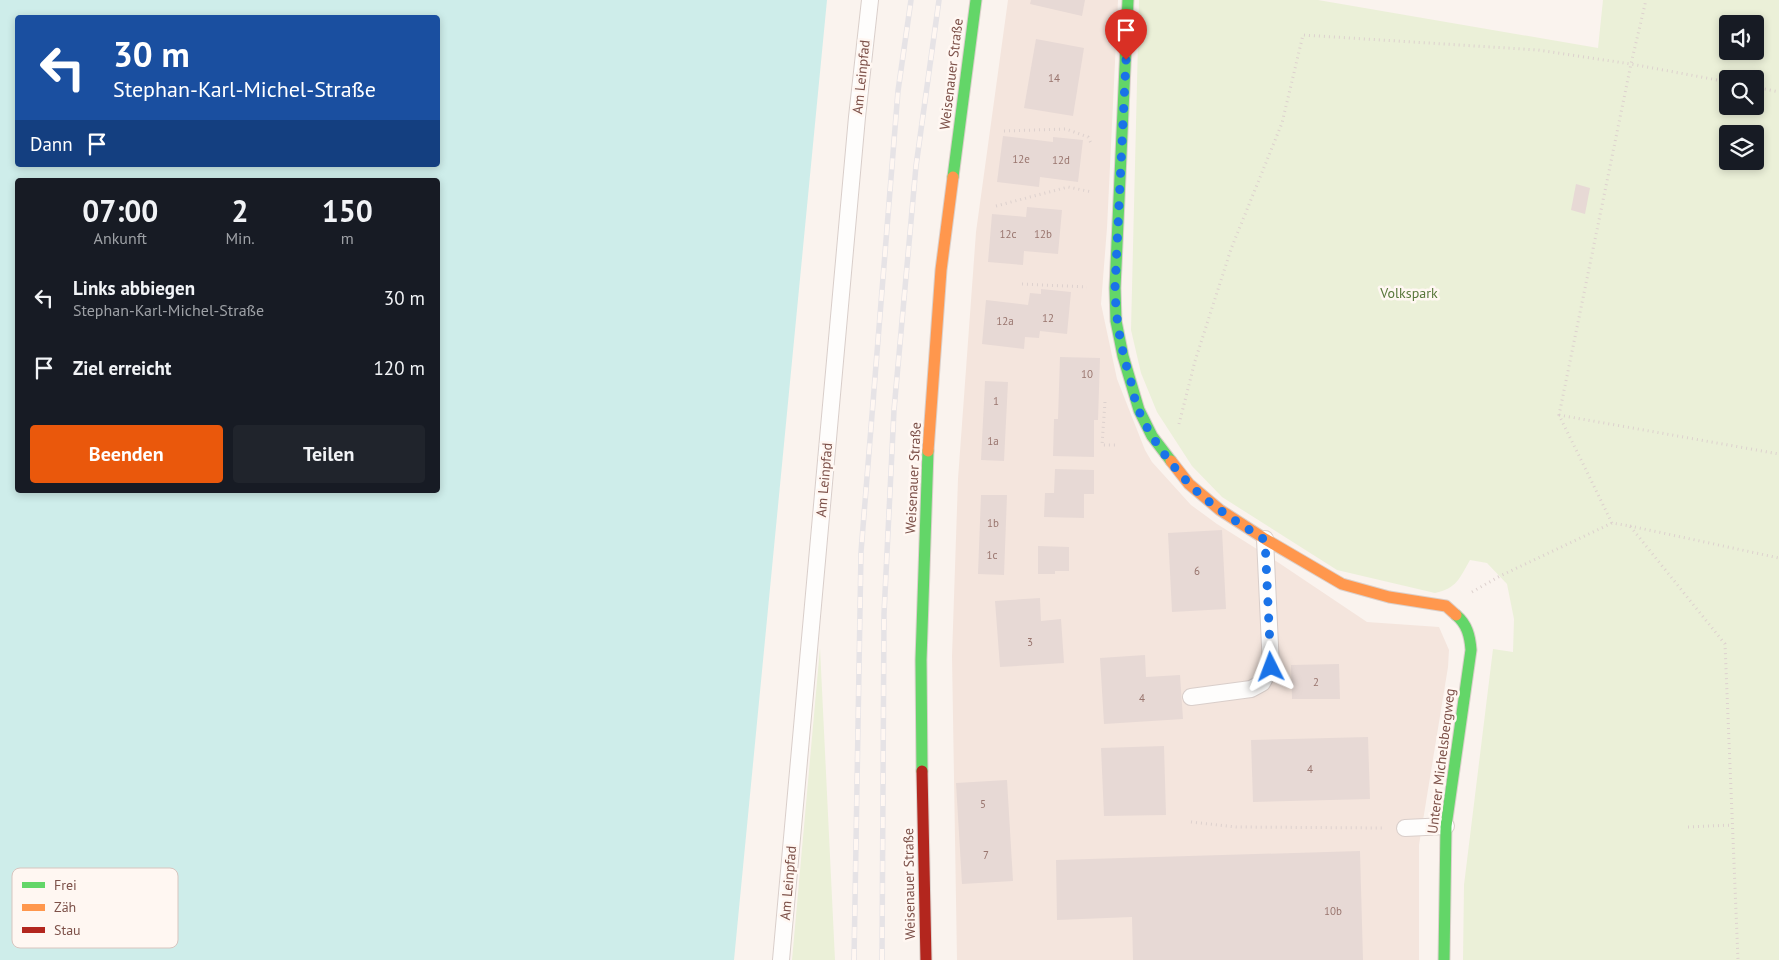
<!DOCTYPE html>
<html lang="de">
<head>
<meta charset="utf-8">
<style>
	body { margin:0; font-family:"PT Sans",sans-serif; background:#20242c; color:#f1f3f6; height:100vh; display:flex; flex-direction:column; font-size:19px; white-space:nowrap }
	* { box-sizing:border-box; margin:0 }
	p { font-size:16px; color:#9ea1a6 }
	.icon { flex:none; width:28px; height:28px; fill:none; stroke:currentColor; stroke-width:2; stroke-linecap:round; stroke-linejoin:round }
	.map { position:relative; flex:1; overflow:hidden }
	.side { position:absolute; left:15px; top:178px; width:425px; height:315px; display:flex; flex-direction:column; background:#171b24; border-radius:5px; box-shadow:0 2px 8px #0003 }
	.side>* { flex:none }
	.top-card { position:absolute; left:15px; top:15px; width:425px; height:152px; border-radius:5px; box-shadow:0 2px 8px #0003; background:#1a4fa0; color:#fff; overflow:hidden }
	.fabs { position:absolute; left:1719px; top:15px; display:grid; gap:10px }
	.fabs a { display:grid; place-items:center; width:45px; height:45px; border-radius:5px; background:#171b24; box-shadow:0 2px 8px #0003; font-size:25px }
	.pin { position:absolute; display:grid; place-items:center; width:42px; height:42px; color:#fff; margin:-51px -21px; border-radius:50% 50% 50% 0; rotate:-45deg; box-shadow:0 0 5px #0007 }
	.pin .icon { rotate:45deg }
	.me { position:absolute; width:55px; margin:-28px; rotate:357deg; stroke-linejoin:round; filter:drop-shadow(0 0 4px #0008) }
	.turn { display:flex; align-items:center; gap:18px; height:105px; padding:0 15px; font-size:22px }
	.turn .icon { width:65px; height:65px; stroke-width:2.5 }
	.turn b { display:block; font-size:35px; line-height:42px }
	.then { display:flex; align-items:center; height:48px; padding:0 15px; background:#0003; gap:10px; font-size:19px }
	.eta { display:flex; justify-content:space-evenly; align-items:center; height:85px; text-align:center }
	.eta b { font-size:30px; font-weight:600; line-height:35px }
	.cta { display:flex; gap:10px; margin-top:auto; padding:10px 15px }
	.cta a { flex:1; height:58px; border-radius:5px; background:#ea580c; color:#fff; font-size:20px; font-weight:600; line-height:58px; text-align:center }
	.cta a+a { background:#20242c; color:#f1f3f6 }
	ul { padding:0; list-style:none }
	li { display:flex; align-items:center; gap:15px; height:70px; padding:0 15px }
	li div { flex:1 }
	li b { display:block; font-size:19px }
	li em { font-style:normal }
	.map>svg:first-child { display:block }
</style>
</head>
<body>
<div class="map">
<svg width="1779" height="960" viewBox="0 0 1779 960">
	<rect width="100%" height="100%" fill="#faf3ee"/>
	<!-- residential -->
	<path fill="#f4e5dd" d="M1008,0h110l-11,228 -6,76 16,75 28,71 7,12 39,43 26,19 62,39 88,59 72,5 10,23 -1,17 -29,178v115h-462l-5,-304 6,-177 18,-247z"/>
	<!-- green -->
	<g fill="#ebf0d8" fill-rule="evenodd">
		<path d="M1139,0h179l280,48 5,-48h176v960h-316l1,-75 29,-236 20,3 1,-33 -7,-35 -20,-21 -17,-3c-11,19 -13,28 -35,33l-98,-23 -115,-73 -30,-31 -35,-54 -16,-39 -10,-43zM1728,24h27v27h-27zM1728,79h27v27h-27zM1728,134h27v27h-27z"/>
		<path d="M820,648l15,312h-43z"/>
	</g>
	<!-- water -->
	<path fill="#ceedea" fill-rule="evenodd" d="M0,0h827l-93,960h-734zM18,18h420v147h-420zM18,180h420v310h-420z"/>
	<!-- building -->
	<g fill="#e7d9d5">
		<path d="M1031,0h54l-3,16 -52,-12z"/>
		<path d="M1036,39l48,9 -11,68 -49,-8z"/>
		<path d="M1003,136l50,6v-5l30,3 -5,42 -38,-5 -1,10 -42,-5z"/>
		<path d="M1576,184l14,4 -5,26 -14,-4z"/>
		<path d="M1027,207l35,3 -4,44 -34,-3 -1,14 -35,-3 4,-48 34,3z"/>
		<path d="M1041,289l30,3 -4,42 -27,-3 -1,7 -14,-1 -1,12 -42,-5 4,-44 42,5 2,-12 11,1z"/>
		<path d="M1060,357l40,1 -2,62h-4v37l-41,-1 1,-37h4z"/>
		<path d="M985,381l23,1 -4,79 -23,-1z"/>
		<path d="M1055,469l39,1v24h-10v24l-40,-1 1,-24h9z"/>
		<path d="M981,495h26l-3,80 -26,-1z"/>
		<path d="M1222,530l4,79 -54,3 -4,-79z"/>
		<path d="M1038,546l31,1v24h-14v3h-17z"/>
		<path d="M1040,598l1,23 20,-2 3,44 -64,4 -5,-66z"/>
		<path d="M1145,655l1,22 34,-2 3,44 -79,5 -4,-66z"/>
		<path d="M1339,664l1,35h-48l-1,-34z"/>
		<path d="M1368,737l2,62 -117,3 -2,-62z"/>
		<path d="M1164,746l2,69 -62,1 -3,-68z"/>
		<path d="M1007,780l6,101 -51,3 -6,-101z"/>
		<path d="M1360,851l3,109h-230l-1,-43 -75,3 -1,-60z"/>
	</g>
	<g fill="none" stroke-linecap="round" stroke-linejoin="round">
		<!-- lane casing -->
		<g stroke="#d9ceca" stroke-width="18">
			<g id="lane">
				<path d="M1191,697l60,-8 11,-6 9,-16 -6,-128"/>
				<path d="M1405,828l41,-2"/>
				<path d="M781,960l76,-843 13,-117"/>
			</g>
		</g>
		<!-- fast casing -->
		<g stroke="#dbd0cb" stroke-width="13">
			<g id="fast">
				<path d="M1128,0l-13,288 1,33 7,35 16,54 13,26 19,25"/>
				<path d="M953,177l23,-177"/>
				<path d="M922,771l-1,-111 7,-209"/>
				<path d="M1444,960l2,-134 25,-176c-1,-14 -4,-26 -15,-35"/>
			</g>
		</g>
		<!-- slow casing -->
		<g stroke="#dbd0cb" stroke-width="13">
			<g id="slow">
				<path d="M928,451l13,-181 12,-93"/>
				<path d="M1171,461l18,23 31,26 45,29 77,45 47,13 57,9 10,9"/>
			</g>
		</g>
		<!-- jam casing -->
		<g stroke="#dbd0cb" stroke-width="13">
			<path id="jam" d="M922,771l4,189"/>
		</g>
		<!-- path -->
		<g stroke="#ddd1ce" stroke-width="3" stroke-dasharray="1 4" stroke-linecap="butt">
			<path d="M1755,87l24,5"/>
			<path d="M1004,131l62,-2 22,8 3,6"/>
			<path d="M996,206l72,-19 24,5"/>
			<path d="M1022,284l65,3"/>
			<path d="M1105,402l-3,43h14"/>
			<path d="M1559,415l220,39"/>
			<path d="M1179,424l16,-63 36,-112 51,-126 21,-88 235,15 93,14 97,18"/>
			<path d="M1612,523l-53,-108 72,-351 15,-64"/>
			<path d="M1630,526l149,32"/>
			<path d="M1472,592l28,-16 112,-53 18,3 95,118 13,316"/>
			<path d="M1191,822l45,5 147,1"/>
			<path d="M1688,827l44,-2"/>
		</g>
		<!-- lane -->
		<use href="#lane" stroke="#fefdfc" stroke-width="16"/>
		<!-- fast -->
		<use href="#fast" stroke="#63d668" stroke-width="11"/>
		<!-- slow -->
		<use href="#slow" stroke="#ff974d" stroke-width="11"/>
		<!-- jam -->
		<use href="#jam" stroke="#b3261e" stroke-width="11"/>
		<!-- rail casing -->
		<g stroke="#e6e3e6" stroke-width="5.5">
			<g id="rail">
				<path d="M854,960l7,-408 37,-461 13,-91"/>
				<path d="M882,960l2,-346 10,-204 22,-244 23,-166"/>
			</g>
		</g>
		<!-- rail -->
		<use href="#rail" stroke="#fff7f2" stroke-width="4" stroke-dasharray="11" stroke-linecap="butt"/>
	</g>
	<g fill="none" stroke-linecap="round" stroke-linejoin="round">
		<!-- route -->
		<path stroke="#1a73e8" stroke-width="9" stroke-dasharray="0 16.2" d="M1126,60l-11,228c1,35 6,60 16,94 2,9 4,20 8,29 12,29 40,65 63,85 20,17 42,30 63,44l6,127"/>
	</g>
	<g text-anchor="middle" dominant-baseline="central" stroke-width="5" stroke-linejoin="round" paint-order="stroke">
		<!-- number labels -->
		<g font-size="11" fill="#99756e">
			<text x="1054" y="78">14</text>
			<text x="1021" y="159">12e</text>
			<text x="1061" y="160">12d</text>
			<text x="1008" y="234">12c</text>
			<text x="1043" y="234">12b</text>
			<text x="1048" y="318">12</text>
			<text x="1005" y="321">12a</text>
			<text x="1087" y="374">10</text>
			<text x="996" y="401">1</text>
			<text x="993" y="441">1a</text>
			<text x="993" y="523">1b</text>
			<text x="992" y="555">1c</text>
			<text x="1197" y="571">6</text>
			<text x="1030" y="642">3</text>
			<text x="1316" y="682">2</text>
			<text x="1142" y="698">4</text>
			<text x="1310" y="769">4</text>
			<text x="983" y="804">5</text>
			<text x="986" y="855">7</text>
			<text x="1333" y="911">10b</text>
		</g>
		<!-- street labels -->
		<g font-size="14" fill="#7d5149" stroke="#fff7f2">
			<text transform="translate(951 74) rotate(-83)">Weisenauer Straße</text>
			<text transform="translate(861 77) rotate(-84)">Am Leinpfad</text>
			<text transform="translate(913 478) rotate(-87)">Weisenauer Straße</text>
			<text transform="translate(824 480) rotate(-85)">Am Leinpfad</text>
			<text transform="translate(1441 761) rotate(-83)">Unterer Michelsbergweg</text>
			<text transform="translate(788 883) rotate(-85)">Am Leinpfad</text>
			<text transform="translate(909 884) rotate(-91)">Weisenauer Straße</text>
		</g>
		<!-- park labels -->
		<g font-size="14" fill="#58773b" stroke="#fff7f2">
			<text x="1409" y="293">Volkspark</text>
		</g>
	</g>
	<!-- legend -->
	<rect x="12" y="868" width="166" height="80" rx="8" fill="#fff7f2" stroke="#d8c5bf" stroke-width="1"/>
	<rect x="22" y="882" width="23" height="6" fill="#63d668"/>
	<rect x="22" y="904" width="23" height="7" fill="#ff974d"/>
	<rect x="22" y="927" width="23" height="6" fill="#b3261e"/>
	<g font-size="14" fill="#7d5149">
		<text x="54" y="890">Frei</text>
		<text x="54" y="912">Zäh</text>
		<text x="54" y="935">Stau</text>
	</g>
</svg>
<div class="fabs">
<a><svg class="icon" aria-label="sound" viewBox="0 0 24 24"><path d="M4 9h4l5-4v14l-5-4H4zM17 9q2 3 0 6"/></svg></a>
<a><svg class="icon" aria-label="search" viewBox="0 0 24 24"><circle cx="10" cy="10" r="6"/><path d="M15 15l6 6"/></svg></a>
<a><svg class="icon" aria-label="layers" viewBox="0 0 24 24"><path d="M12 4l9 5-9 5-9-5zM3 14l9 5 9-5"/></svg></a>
</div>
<div class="pin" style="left:1126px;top:60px;background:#d93025"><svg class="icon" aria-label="arrive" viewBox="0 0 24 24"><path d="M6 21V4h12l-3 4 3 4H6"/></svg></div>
<svg class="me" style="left:1271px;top:667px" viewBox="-20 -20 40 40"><path d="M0-17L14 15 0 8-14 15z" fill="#1a73e8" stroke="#fff" stroke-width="4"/></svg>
<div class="top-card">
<div class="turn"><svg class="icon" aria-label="left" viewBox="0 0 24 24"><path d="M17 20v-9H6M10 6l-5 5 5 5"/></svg><div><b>30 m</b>Stephan-Karl-Michel-Straße</div></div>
<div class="then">Dann<svg class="icon" aria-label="arrive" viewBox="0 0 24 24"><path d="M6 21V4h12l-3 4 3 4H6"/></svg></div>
</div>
<section class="side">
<div class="eta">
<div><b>07:00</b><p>Ankunft</p></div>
<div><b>2</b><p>Min.</p></div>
<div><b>150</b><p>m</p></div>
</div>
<ul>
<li><svg class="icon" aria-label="left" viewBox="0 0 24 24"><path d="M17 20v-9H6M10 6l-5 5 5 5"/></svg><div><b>Links abbiegen</b><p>Stephan-Karl-Michel-Straße</p></div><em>30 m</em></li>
<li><svg class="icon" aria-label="arrive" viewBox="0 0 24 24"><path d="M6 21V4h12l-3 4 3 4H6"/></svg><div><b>Ziel erreicht</b></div><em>120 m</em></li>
</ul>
<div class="cta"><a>Beenden</a><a>Teilen</a></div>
</section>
</div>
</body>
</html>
